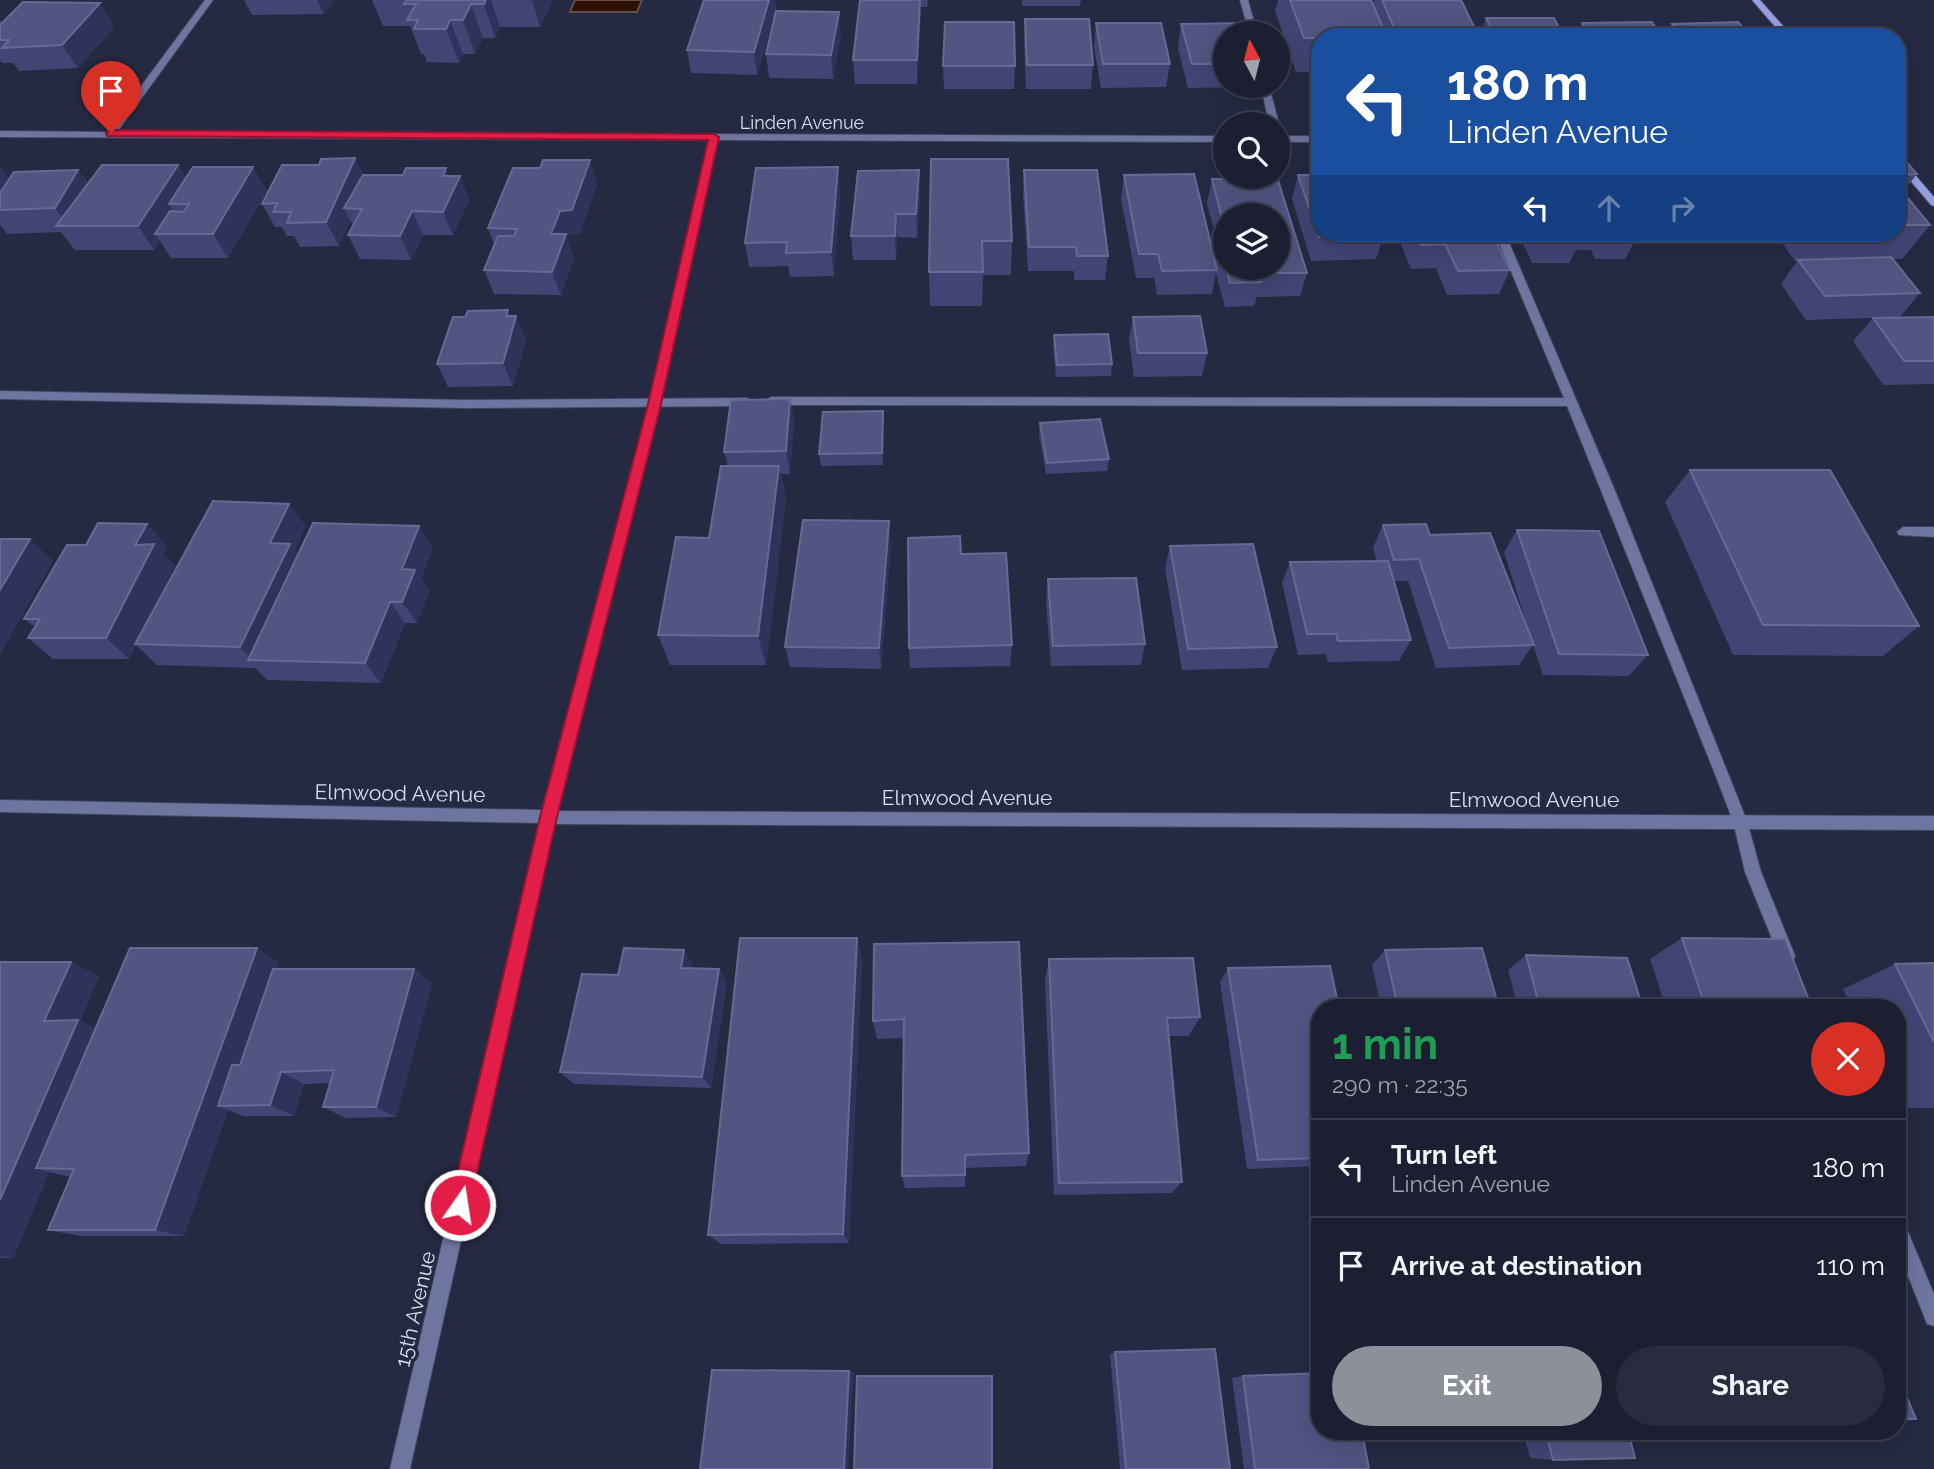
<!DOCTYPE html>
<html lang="en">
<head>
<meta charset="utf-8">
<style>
	body { margin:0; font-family:Raleway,sans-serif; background:#292c3e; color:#f1f3f6; height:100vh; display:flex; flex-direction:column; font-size:26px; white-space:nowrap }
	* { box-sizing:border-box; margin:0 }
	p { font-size:23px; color:#a0a2ac }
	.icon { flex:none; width:38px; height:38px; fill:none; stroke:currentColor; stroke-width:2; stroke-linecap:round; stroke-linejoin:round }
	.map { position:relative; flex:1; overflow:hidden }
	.drawer { position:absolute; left:1311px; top:999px; width:595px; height:441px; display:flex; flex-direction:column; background:#1c1f32; border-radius:28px; box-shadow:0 7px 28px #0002,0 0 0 2px #3a3d4d }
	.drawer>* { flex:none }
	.hud { position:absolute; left:1311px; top:28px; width:595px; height:214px; border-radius:28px; box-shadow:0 7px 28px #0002,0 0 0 2px #3a3d4d; background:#1a4fa0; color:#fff; overflow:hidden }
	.needle { width:46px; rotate:353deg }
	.controls { position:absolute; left:1213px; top:21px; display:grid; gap:14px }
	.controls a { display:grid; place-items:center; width:77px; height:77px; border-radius:50%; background:#1c1f32; box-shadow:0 7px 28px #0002,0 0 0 2px #3a3d4d; font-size:35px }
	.pin { position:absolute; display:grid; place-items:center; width:60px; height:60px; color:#fff; margin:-72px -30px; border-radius:50% 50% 50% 0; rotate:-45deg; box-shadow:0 0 7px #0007 }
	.pin .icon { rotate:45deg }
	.me { position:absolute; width:77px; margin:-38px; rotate:13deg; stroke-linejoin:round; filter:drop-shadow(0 0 5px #0008) }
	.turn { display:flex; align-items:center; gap:24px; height:147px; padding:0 21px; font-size:32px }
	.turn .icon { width:91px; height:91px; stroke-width:2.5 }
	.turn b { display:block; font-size:49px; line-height:60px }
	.lanes { display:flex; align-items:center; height:66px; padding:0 21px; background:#0003; justify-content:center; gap:35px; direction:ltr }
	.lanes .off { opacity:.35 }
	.round { display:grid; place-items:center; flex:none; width:74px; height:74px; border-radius:37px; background:#292c3e }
	.summary { display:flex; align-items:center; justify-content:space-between; height:119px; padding:0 21px }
	h1 { font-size:42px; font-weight:700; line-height:52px; color:#1e9e55 }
	.button { display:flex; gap:14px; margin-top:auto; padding:14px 21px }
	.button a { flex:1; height:80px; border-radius:42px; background:#8c9099; color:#fff; font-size:28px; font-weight:700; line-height:80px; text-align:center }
	.button a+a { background:#292c3e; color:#f1f3f6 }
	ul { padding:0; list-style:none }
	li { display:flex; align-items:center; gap:21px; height:98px; padding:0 21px; border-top:2px solid #3a3d4d }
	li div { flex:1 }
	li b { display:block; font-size:26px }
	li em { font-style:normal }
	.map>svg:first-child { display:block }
</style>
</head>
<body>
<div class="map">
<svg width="1934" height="1469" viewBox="0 0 1934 1469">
	<rect width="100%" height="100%" fill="#252942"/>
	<!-- water -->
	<path fill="#2b1003" stroke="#604e4a" stroke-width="2" d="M575,0h67l-5,12h-67z"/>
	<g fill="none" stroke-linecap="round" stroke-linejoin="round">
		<!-- lane casing -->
		<g stroke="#42465e" stroke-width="2">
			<g id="lane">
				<path d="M1240,0h8l9,33h-8z"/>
				<path d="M1261,86h8l10,38 -1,2 -9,-2z"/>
				<path d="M1495,233h10l111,260 131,328 14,51 34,84 -2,5 -6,3 -6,-3 -2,-5 -34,-84 -12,-51 -22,-57 -144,-358 -796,-1 -6,-4 6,-4 793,1z"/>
				<path d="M0,391l466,9 281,-2 6,4 -6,4 -281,2 -466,-9z"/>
				<path d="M1903,527h31v10l-35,-2 -2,-3z"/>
				<path d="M1897,1217l6,3 31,74v32l-7,-2 -30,-76z"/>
			</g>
		</g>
		<!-- street casing -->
		<g stroke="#42465e" stroke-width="2">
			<g id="street">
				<path d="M205,0h8l-96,132 1108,4v6l-507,-2 -57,264 -104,407 1377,5v14l-1380,-6 -144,645h-20l149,-646 -539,-11v-12l542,10 107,-406 60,-264 -709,-3v-6l107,1z"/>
				<rect x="1278" y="136" width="42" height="6"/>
			</g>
		</g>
		<!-- secondary casing -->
		<g stroke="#42465e" stroke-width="2">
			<g id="secondary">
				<path d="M1752,0h8l33,37h-9z"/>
				<path d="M1897,156l3,1 34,40v9l-3,-1 -34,-40z"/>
			</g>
		</g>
		<!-- lane -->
		<use href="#lane" fill="#6e759f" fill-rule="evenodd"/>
		<!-- street -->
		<use href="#street" fill="#6e759f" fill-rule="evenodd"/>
		<!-- secondary -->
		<use href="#secondary" fill="#959fe2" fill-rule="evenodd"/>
	</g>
	<!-- wall -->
	<g fill="#404573" fill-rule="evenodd">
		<path d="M244,0h89l-9,14 -72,1z"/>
		<path d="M372,0h181l-13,27h-40l-5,11h-12l-8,16h-12l-4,9 -32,-1 -3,-8h-3l-11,-28h-27z"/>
		<path d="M704,0h71l1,9 -19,66 -66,-2 -4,-23z"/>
		<path d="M860,0h68l-1,7h-7l-3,77h-62l-2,-24z"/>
		<path d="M1022,0h59l-1,6h-58z"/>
		<path d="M1278,0h93l2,3 1,-3h87l18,37h-159v35h-24l-21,-61z"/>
		<path d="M100,3l14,24 -36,41 -59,3 -6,-8h-11l-2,-3v-40l2,3z"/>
		<path d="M1486,18l78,19h-85z"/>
		<path d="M1025,19l68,46 -2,24h-65l-2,-46z"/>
		<path d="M1096,23l74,41 -4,23 -65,1 -7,-41z"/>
		<path d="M1582,23l80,14h-86z"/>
		<path d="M1181,24l44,9v53h28v1l-65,1 -10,-40z"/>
		<path d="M1672,24l79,13h-86z"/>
		<path d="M841,35l-8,44 -64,-1 -3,-24z"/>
		<path d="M943,66h72l-1,23h-70z"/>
		<path d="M1897,151l20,23 -14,18 27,33 -28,34h-9l27,34 -20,24 -94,3 -25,-36 16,-23h-2l-20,-28h122z"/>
		<path d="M355,158l8,17 97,1 9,24 -16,35h-30l-12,25 -51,-1 -12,-24 5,-10 -3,-5 -11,26 -39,1 -6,-11h-7l-5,-9h-7l-13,-23z"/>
		<path d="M931,159l81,82 -1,34h-28l-1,31h-52l-1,-34z"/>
		<path d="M0,166l10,13 68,-9 10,13 98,-5 67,-11 14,24 -39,67h-57l-11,-17 -6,9h-79l-14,-18 -54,2 -7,-9z"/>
		<path d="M1024,170l84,86 -3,24h-31v-9h-46l-5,-77z"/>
		<path d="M1124,175l90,81 3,-14 -10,-39 5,-24h20v-2h45l30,96 -7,23 -43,1 -3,9 -29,1 -9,-33 -4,20 -55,1 -3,-17h-18l-15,-79zM1225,215l53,53h-53z"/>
		<path d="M1298,175l86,60 -8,24 -65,2 -19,-62z"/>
		<path d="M597,184l-17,50 -12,1 -1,3 7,20 -13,37 -67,-1 -10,-24 10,-25 -6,-17z"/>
		<path d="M840,191l-6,85 -44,1 -2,-11 -39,1 -4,-24z"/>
		<path d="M920,194l-3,44 -20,-1 -1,23h-43l-2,-24z"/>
		<path d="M1396,233h96l18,37 -11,24 -52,1 -11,-27 -25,1z"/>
		<path d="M1518,233h119l1,2 -13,24h-30l-4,-9h-15l-7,13h-37z"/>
		<path d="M1653,233h105l-5,6 -95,2z"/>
		<path d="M511,316l15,24 -13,46 -65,1 -11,-23z"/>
		<path d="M1133,317l74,36 -5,23 -68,1 -5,-37z"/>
		<path d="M1934,317v67l-51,1 -30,-44 20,-23z"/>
		<path d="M1054,335l58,29 -1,12 -55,1 -3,-30z"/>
		<path d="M790,399l4,23 -4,52h-9l5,25 -20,166h-96l-12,-30 51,-97 19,-72 -4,-14z"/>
		<path d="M883,411l1,12 -1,42 -62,1 -2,-12z"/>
		<path d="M1040,423l69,36 -2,12 -61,3 -7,-39z"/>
		<path d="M1690,470l229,156 -36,30 -150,-1 -68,-153z"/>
		<path d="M147,524l20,22 -4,8 12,12 -25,50 156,-90 -11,23 3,5 135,-6 -12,31 8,12 -12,32h-12l-24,60 -114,-3 -12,-12 -98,-3 -21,-20 -7,14h-76l-25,-21 7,-11 -11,-8 62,-74z"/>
		<path d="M1383,525l47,10 100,100 -26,-83 13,-22 131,125 -19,21 -86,-1 -10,-30 -14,20 -83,3 -28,-87h-14l17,59 -12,21 -71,1 -2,-8 -28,1 -16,-72 8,-21 87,-1 -4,-14z"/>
		<path d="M891,543l-10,126 -91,-2 -5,-20z"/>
		<path d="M1170,546l107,101 -9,21 -86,2 -17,-102z"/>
		<path d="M961,554l51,91 -2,21 -100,2 -1,-20z"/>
		<path d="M1048,579l97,65 -4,21 -90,1 -5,-65z"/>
		<path d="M1682,938l130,70h-146l-16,-49z"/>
		<path d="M874,944l155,209 -3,13 -61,2v19l-60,1 -3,-12 1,-138 -26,1 -4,-18z"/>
		<path d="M257,948l22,15 -2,6h137l18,14 -36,134 -51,1 -22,-11 7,-24 -26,1 -10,32h-51l-15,-6 -44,126h-103l-33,-6 22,-53 -21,-5 -36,86h-13v-296l99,14 -19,45 16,7z"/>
		<path d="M1385,950l114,58h-118l-9,-43z"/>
		<path d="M1526,955l117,53h-125l-10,-38z"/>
		<path d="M862,959l-13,284 -128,1 -13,-9z"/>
		<path d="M1049,959l151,58 -11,19h-21l14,146 -10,11 -118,2 -9,-216z"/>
		<path d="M1934,963v145h-36l-1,-100h-45l-9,-19 52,-25z"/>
		<path d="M693,964l-1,4 27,1 8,14 -16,105 -137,-4 -14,-12 58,-97z"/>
		<path d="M1228,968l92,40v158l-73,3 -27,-187z"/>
		<path d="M1115,1352l115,117h-110l-10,-115z"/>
		<path d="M1243,1376l126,93h-125l-12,-91z"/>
		<path d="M1523,1432h105l-75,28 -23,-2z"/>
	</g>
	<!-- shaded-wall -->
	<g fill="#2e335a">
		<path d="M317,0h16l-9,14z"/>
		<path d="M486,0h5l9,27 -5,11 -11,-34z"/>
		<path d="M532,0h21l-13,27z"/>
		<path d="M769,0h6l1,9 -19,66 -3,-23z"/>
		<path d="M920,0l1,19 -4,65v-24z"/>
		<path d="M100,3l14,24 -36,41 -16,-23z"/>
		<path d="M471,4l12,34 -8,16 -12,-34z"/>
		<path d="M839,12l2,23 -8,44 -2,-24z"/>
		<path d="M450,20l13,34 -4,9 -13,-34z"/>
		<path d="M355,158l12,24 -23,26 6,12 -11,26 -13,-24z"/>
		<path d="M590,160l7,24 -17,50 -12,1 -1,3 7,20 -13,37 -9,-23 -1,-38 9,-23z"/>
		<path d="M178,165l16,24 -25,15 8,11 -22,19 5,7 -6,9 -16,-24z"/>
		<path d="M0,166l16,21 -16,20z"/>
		<path d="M253,167l14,24 -39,67 -15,-24z"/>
		<path d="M838,167l2,24 -6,85 -3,-24z"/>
		<path d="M446,168l8,19 6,-11 9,24 -16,35 -10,-23v-36z"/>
		<path d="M78,170l18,24 -28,32 -13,-18z"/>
		<path d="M919,170l1,24 -3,44 -1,-24z"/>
		<path d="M412,211l11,24 -12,25 -11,-24z"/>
		<path d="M896,214l1,23 -1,23 -1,-24z"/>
		<path d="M508,310l6,14 2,-8 10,24 -13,46 -10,-23 3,-47z"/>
		<path d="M790,399l4,23 -4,52 -4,-23z"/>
		<path d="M883,411l1,12 -1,42 -1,-12z"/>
		<path d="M779,466l7,33 -20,166 -8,-29z"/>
		<path d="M289,504l17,22 -11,23 12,17 -55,94 -12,-13 30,-104z"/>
		<path d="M889,521l2,22 -10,126 -2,-21z"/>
		<path d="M147,524l20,22 -4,8 12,12 -46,93 -23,-21 29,-93z"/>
		<path d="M419,526l14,22 -12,31 8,12 -12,32 -15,-21v-33z"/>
		<path d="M30,539l23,22 -53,94v-65z"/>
		<path d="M390,602l15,21 -24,60 -16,-20z"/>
		<path d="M857,938l5,21 -13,284 -6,-9z"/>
		<path d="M257,948l22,15 -50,143h-11l10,4 -44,126 -29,-6z"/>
		<path d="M684,950l9,14 -3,18 -9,-14z"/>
		<path d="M71,962l28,14 -19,45 27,12 -71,135 13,4 -36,86 -13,-2v-56l44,-179z"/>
		<path d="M414,969l18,14 -36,134 -20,-10z"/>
		<path d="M719,969l8,14 -16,105 -9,-11z"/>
		<path d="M281,1072l23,12 -10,32 -24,-11z"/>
		<path d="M849,1371l5,1 -6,97h-4z"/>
	</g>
	<!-- building -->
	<g fill="#505581" stroke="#666a92" stroke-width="2">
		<path d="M407,0h79l-2,4h-13l-8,16h-13l-4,9h-32l4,-9h-11l9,-16h-12z"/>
		<path d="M704,0h65l-15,52 -67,-2z"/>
		<path d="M860,0h60l-3,60h-64z"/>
		<path d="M1290,0h81l16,37h-67v1h-16z"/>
		<path d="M1382,0h79l18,37h-81z"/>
		<path d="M23,2l77,1 -38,42 -60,3 7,-8h-9v-15z"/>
		<path d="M776,11l63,1 -8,43 -65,-1z"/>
		<path d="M1486,18h68l10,19h-68z"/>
		<path d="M1025,19h64l4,46h-66z"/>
		<path d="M945,22h69l1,44h-72z"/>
		<path d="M1652,22l10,15h-71l-9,-14z"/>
		<path d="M1738,22l13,15h-69l-10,-13z"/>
		<path d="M1096,23h65l9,41h-67z"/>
		<path d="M1245,23l3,10h-23v31h-33l-11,-40z"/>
		<path d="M1897,151l20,23 -20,1z"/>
		<path d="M355,158l-29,64 -39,1 4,-11h-18l4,-9 -15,1 20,-39h37l2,-6z"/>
		<path d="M931,159h77l4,82h-30l1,31h-54z"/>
		<path d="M543,160h47l-18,50 -12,1 -9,23h15l-14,38 -68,-2 14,-34h16l3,-7 -29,-1 25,-60h27z"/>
		<path d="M102,165h76l-40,61h-82z"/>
		<path d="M193,167h60l-40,67h-58l15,-23 13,1 6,-8h-20z"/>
		<path d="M838,167l-7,85 -45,1 1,-11 -42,1 11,-75z"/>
		<path d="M406,168h40l-3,8h17l-17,36 -31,-1 -12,25 -52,-1 14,-26 -18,-1 19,-33h40z"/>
		<path d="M78,170l-23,38 -55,2v-17l14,-21z"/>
		<path d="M919,170l-3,44h-20l-1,22h-44l7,-65z"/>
		<path d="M1024,170h73l11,86h-31l-1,-9h-47z"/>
		<path d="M1194,174l23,96 -55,1 -4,-17h-19l-15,-79z"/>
		<path d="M1298,175h22v58h64v2l-65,2z"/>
		<path d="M1234,177h43l30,96h-49l3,9 -31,1 -4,-15h52v-53h-53v15l-13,-51h22z"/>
		<path d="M1897,185l33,40h-33z"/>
		<path d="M1415,233h77l18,37 -52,1 -13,-27 -24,1z"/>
		<path d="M1541,233h38l3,6h-38z"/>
		<path d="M1607,233h30l1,2h-30z"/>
		<path d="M1218,236h7v27z"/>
		<path d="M1891,257l29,36 -95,3 -27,-36z"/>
		<path d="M508,310l-2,6h10l-13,47 -66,1 16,-47h12l3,-6z"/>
		<path d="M1200,316l7,37h-69l-5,-36z"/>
		<path d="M1934,317v44h-30l-31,-43z"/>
		<path d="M1108,334l4,30 -55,1 -3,-30z"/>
		<path d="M790,399l-4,52 -62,1 7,-52z"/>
		<path d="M883,411l-1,42 -63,1 4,-42z"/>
		<path d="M1100,419l9,40 -62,4 -7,-40z"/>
		<path d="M721,466h58l-21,170 -100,-1 18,-98 33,1z"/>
		<path d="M1690,470h140l89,156 -156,-1z"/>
		<path d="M213,501l76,3 -19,39 20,1 -50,103 -105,-3z"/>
		<path d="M803,520l86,1 -10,127 -94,-1z"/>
		<path d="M98,523l49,1 -12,21 19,-1 -48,94h-78l12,-19h-16l43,-74h19z"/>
		<path d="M313,523l106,3 -17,43 13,1 -13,32h-12l-25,61 -117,-3z"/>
		<path d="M1426,524l4,11 60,-2 44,112 -85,3 -30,-89 -25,1 -11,-35z"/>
		<path d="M1517,530l82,1 49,124 -89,-1z"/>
		<path d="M960,536l1,18 45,-1 6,92 -103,3 -1,-110z"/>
		<path d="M0,539h30l-30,51z"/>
		<path d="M1253,544l24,103 -89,2 -18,-103z"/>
		<path d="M1388,561l23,79 -73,1 -2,-7h-29l-17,-72z"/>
		<path d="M1136,578l9,66 -92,2 -5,-67z"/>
		<path d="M740,938h117l-14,296 -135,1z"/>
		<path d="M1682,938l103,1 27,69h-106z"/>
		<path d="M1019,942l10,211 -64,2v20l-63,1 2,-157 -31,2 1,-77z"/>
		<path d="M130,948h127l-102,282h-107l26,-61 -38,-1z"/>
		<path d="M624,948l60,2 -3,18 38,1 -17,108 -142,-5 22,-98 36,1z"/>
		<path d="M1482,948l17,60h-101l-13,-58z"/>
		<path d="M1526,955l101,3 16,50h-103z"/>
		<path d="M1193,958l7,59 -33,1 15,164 -123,1 -10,-224z"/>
		<path d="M0,962h71l-27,59 34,-1 -78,180z"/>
		<path d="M1934,963v79l-39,-78z"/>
		<path d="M1330,966l9,42h-19v150l-62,2 -30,-192z"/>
		<path d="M273,969h141l-38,138h-53l11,-37 -53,2 -11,33 -52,1 14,-41h8z"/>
		<path d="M1215,1349l15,120h-104l-11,-117z"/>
		<path d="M712,1370l137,1 -5,98h-144z"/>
		<path d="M1320,1373v59h42l7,37h-114l-12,-93z"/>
		<path d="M1897,1373l19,46h-19z"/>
		<path d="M857,1376h135v93h-138z"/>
		<path d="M1546,1432h82l7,26 -82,2z"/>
	</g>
	<!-- route -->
	<path fill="#e11d48" stroke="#92132f" stroke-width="2" d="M111,130l603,4 5,3 -58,267 -104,413 -87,388 -3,7 -7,3 -7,-3 -3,-7 90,-388 108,-413 60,-264 -601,-4 -1,-3z"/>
	<g text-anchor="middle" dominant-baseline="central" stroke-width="7" stroke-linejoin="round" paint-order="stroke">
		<!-- far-street labels -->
		<g font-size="18" fill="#dadeef" stroke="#252942">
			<text x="802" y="122">Linden Avenue</text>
		</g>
		<!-- street labels -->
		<g font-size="21" fill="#dadeef" stroke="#252942">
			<text transform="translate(400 793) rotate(1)">Elmwood Avenue</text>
			<text x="967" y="797">Elmwood Avenue</text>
			<text x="1534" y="799">Elmwood Avenue</text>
			<text transform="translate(415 1309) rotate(-77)">15th Avenue</text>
		</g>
	</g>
</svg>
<div class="controls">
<a><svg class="needle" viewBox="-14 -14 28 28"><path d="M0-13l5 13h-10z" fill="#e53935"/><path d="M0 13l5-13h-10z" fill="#a0a2ac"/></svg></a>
<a><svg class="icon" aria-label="search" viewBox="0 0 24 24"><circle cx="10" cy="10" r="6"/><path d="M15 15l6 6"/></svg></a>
<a><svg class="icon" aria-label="layers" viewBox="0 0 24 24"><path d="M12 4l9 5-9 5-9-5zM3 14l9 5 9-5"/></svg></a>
</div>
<div class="pin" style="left:111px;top:133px;background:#d93025"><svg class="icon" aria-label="arrive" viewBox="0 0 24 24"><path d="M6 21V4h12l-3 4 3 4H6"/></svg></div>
<svg class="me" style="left:460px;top:1205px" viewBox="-20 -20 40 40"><circle r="17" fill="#e11d48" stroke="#fff" stroke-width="3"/><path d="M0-11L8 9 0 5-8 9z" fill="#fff"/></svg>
<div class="hud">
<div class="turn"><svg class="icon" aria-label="left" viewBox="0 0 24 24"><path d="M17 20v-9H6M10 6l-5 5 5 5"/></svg><div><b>180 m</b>Linden Avenue</div></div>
<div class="lanes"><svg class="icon" aria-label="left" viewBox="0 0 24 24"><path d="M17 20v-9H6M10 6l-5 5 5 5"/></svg><svg class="icon off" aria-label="ahead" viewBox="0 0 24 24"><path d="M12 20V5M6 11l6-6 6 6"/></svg><svg class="icon off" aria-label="right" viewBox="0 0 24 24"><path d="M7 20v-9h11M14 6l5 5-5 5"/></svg></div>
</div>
<section class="drawer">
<div class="summary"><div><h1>1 min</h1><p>290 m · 22:35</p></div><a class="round" style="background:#d93025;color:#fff"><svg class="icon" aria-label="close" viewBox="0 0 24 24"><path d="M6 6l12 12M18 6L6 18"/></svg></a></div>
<ul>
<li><svg class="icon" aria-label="left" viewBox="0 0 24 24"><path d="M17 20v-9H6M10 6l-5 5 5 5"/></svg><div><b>Turn left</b><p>Linden Avenue</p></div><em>180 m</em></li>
<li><svg class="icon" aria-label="arrive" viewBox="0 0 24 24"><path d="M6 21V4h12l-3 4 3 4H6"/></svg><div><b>Arrive at destination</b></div><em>110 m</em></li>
</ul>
<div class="button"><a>Exit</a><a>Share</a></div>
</section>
</div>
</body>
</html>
